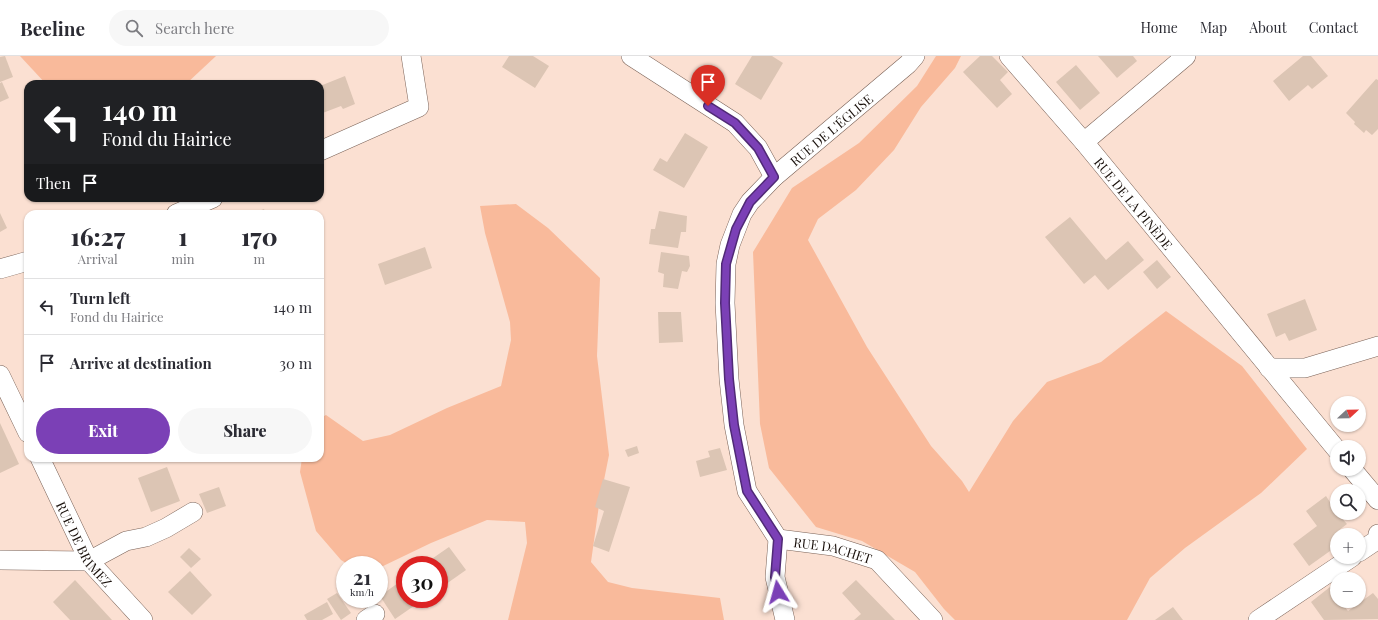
<!DOCTYPE html>
<html lang="en">
<head>
<meta charset="utf-8">
<style>
	body { margin:0; font-family:"Playfair Display",serif; background:#f7f7f7; color:#2b2b33; height:100vh; display:flex; flex-direction:column; font-size:15px; white-space:nowrap }
	* { box-sizing:border-box; margin:0 }
	p { font-size:13px; color:#7c7c81 }
	.icon { flex:none; width:22px; height:22px; fill:none; stroke:currentColor; stroke-width:2; stroke-linecap:round; stroke-linejoin:round }
	.map { position:relative; flex:1; overflow:hidden }
	.drawer { position:absolute; left:24px; top:154px; width:300px; height:252px; display:flex; flex-direction:column; background:#fff; border-radius:12px; box-shadow:0 1px 3px #0004 }
	.drawer>* { flex:none }
	.banner { position:absolute; left:24px; top:24px; width:300px; height:122px; border-radius:12px; box-shadow:0 1px 3px #0004; background:#202124; color:#fff; overflow:hidden }
	.needle { width:26px; rotate:68deg }
	.fabs { position:absolute; left:1330px; top:340px; display:grid; gap:8px }
	.fabs a { display:grid; place-items:center; width:36px; height:36px; border-radius:50%; background:#fff; box-shadow:0 1px 3px #0004; font-size:20px }
	.speed { position:absolute; left:336px; top:500px; display:flex; gap:8px; font-size:20px; font-weight:700; text-align:center }
	.speed>* { display:grid; place-content:center; width:52px; height:52px; border-radius:50%; background:#fff; box-shadow:0 1px 3px #0004; line-height:1 }
	.speed small { font-size:10px; font-weight:400 }
	.speed .limit { border:6px solid #d22; background:#fff; color:#111 }
	.pin { position:absolute; display:grid; place-items:center; width:34px; height:34px; color:#fff; margin:-41px -17px; border-radius:50% 50% 50% 0; rotate:-45deg; box-shadow:0 0 4px #0007 }
	.pin .icon { rotate:45deg }
	.me { position:absolute; width:44px; margin:-22px; rotate:352deg; stroke-linejoin:round; filter:drop-shadow(0 0 3px #0008) }
	.turn { display:flex; align-items:center; gap:14px; height:84px; padding:0 12px; font-size:18px }
	.turn .icon { width:52px; height:52px; stroke-width:2.5 }
	.turn b { display:block; font-size:28px; line-height:34px }
	.then { display:flex; align-items:center; height:38px; padding:0 12px; background:#0003; gap:8px; font-size:15px }
	.eta { display:flex; justify-content:space-evenly; align-items:center; height:68px; text-align:center }
	.eta b { font-size:24px; font-weight:800; line-height:28px }
	.button { display:flex; gap:8px; margin-top:auto; padding:8px 12px }
	.button a { flex:1; height:46px; border-radius:24px; background:#7b40b6; color:#fff; font-size:16px; font-weight:800; line-height:46px; text-align:center }
	.button a+a { background:#f7f7f7; color:#2b2b33 }
	ul { padding:0; list-style:none }
	li { display:flex; align-items:center; gap:12px; height:56px; padding:0 12px; border-top:1px solid #e1e1e2 }
	li div { flex:1 }
	li b { display:block; font-size:15px }
	li em { font-style:normal }
	header { display:flex; align-items:center; gap:24px; box-sizing:border-box; height:56px; padding:0 20px; background:#fff; border-bottom:1px solid #e1e1e2 }
	header strong { font-size:19px }
	nav { display:flex; gap:22px; margin-inline-start:auto; font-size:14px }
	.search { width:280px; height:36px; background:#f7f7f7; display:flex; align-items:center; gap:10px; box-sizing:border-box; padding:0 14px; border-radius:22px; color:#7c7c81; font-size:15px }
	.map>svg:first-child { display:block }
</style>
</head>
<body>
<header>
<strong>Beeline</strong>
<div class="search"><svg class="icon" aria-label="search" viewBox="0 0 24 24"><circle cx="10" cy="10" r="6"/><path d="M15 15l6 6"/></svg>Search here</div>
<nav><a>Home</a><a>Map</a><a>About</a><a>Contact</a></nav>
</header>
<div class="map">
<svg width="1378" height="564" viewBox="0 0 1378 564">
	<rect width="100%" height="100%" fill="#fbe0d2"/>
	<!-- green -->
	<g fill="#f9ba9b">
		<path d="M20,0h196l-30,28h-140z"/>
		<path d="M936,0h25l-6,12 -34,39 -27,43 -38,40 -38,29 -10,21 59,107 64,99 31,35 7,11 44,-71 34,-39 54,-20 65,-51 76,55 65,83 -46,44 -76,55 -35,30 -23,42h-172l-11,-11 -29,-37 -53,-31 -46,-14 -47,-59 -9,-44 -7,-172 39,-64 67,-45 58,-57z"/>
		<path d="M516,148l32,24 52,50 -3,78 12,99 -10,50 -8,57 17,20 24,6 88,10 4,22h-216l19,-77 -2,-21 -38,-2 -56,23 -52,25v-3h-30l-8,-5 -25,-29 -16,-59 2,-14h18v-40l6,-3 37,26 27,-6 57,-27 54,-22 10,-46 -1,-18 -25,-89 -5,-27z"/>
	</g>
	<!-- building -->
	<g fill="#dcc5b4">
		<path d="M5,0l8,21 -13,5v-25z"/>
		<path d="M509,0h24l16,10 -14,22 -33,-21z"/>
		<path d="M752,0h20l11,7 -22,37 -26,-16z"/>
		<path d="M980,0h12l16,16 -8,8 12,14 -15,14 -34,-36z"/>
		<path d="M1098,0h35l4,5 -20,17z"/>
		<path d="M1303,0h8l17,20 -16,13 -4,-4 -19,16 -16,-20z"/>
		<path d="M1076,9l24,28 -20,17 -24,-28z"/>
		<path d="M345,20l10,28 -12,5 -2,-3 -21,8v-28z"/>
		<path d="M1376,23l2,1v49l-6,6 -6,-5 -2,3 -10,-9 1,-2 -9,-9z"/>
		<path d="M2,26l7,16 -9,4v-19z"/>
		<path d="M685,77l23,14 -24,41 -31,-18 7,-12 7,4z"/>
		<path d="M264,153l2,5h-15z"/>
		<path d="M659,155l28,5 -1,16h-5l-3,16 -29,-4 2,-15h4z"/>
		<path d="M0,157l7,15 -7,4z"/>
		<path d="M1070,161l36,43 22,-19 16,19 -36,30 -13,-15 -11,9 -39,-47z"/>
		<path d="M425,191l7,21 -47,17 -7,-21z"/>
		<path d="M661,196l28,4 1,10 -3,6 -5,-1 -4,18 -15,-2 1,-13 -6,-2z"/>
		<path d="M1157,204l14,17 -14,12 -14,-17z"/>
		<path d="M1305,243l12,31 -28,11 -4,-8 -9,4 -9,-23z"/>
		<path d="M658,256h23l2,30 -24,1z"/>
		<path d="M0,367l19,41 -19,9z"/>
		<path d="M637,390l2,7 -11,4 -3,-7z"/>
		<path d="M720,392l7,22 -27,7 -4,-16 14,-4 -2,-6z"/>
		<path d="M167,411l13,34 -29,11 -13,-34z"/>
		<path d="M603,423l27,8 -21,65 -16,-6 11,-35 -9,-4z"/>
		<path d="M219,431l7,19 -19,7 -8,-19z"/>
		<path d="M1326,440l11,17 10,11 -9,7 3,4h-4v3l-3,2 3,6 -28,20 -16,-22 24,-18 -11,-15z"/>
		<path d="M449,491l17,23 -27,19v-24h-16z"/>
		<path d="M189,492l12,11 -10,9 -11,-11z"/>
		<path d="M190,515l22,24 -20,20 -24,-23z"/>
		<path d="M405,522v21h19l-29,20 -15,-23z"/>
		<path d="M75,524l37,40h-42l-17,-18z"/>
		<path d="M856,524l39,40h-41l7,-6 -19,-21z"/>
		<path d="M1330,531l7,10v4h3l8,10 25,-18 5,6v20l-54,1 -13,-18z"/>
		<path d="M337,537l14,20 -10,7 -14,-21z"/>
		<path d="M327,546l6,12 -11,6h-15l-3,-5z"/>
		<path d="M1173,551l10,13h-28z"/>
	</g>
	<g fill="none" stroke-linecap="round" stroke-linejoin="round">
		<!-- street casing -->
		<g stroke="#7a6257" stroke-width="20">
			<g id="street">
				<path d="M631,0l104,67 23,25 16,29"/>
				<path id="s1" d="M1009,0l75,86 253,308"/>
				<path d="M1084,86l102,-86"/>
				<path d="M320,95l99,-44 -8,-51"/>
				<path d="M176,158l37,-16"/>
				<path d="M0,213l28,-8"/>
				<path d="M1269,312h36l73,-22"/>
				<path d="M0,319l28,58"/>
				<path id="s2" d="M40,402l49,103 54,59"/>
				<path d="M1352,413l26,31"/>
				<path id="s3" d="M778,483l55,7 44,14 56,60"/>
				<path d="M1359,496l18,-12 1,-6"/>
				<path d="M0,504l89,1 37,-20 20,-4 20,-9 27,-16"/>
				<path d="M366,564l9,-6"/>
				<path id="s4" d="M785,564l-10,-43 3,-38 -31,-48 -13,-66 -5,-46 -4,-76 1,-39 4,-19 12,-31 8,-12 24,-25 134,-113 7,-8"/>
				<path d="M1258,564l94,-63"/>
			</g>
		</g>
		<!-- street -->
		<use href="#street" stroke="#fff" stroke-width="19"/>
	</g>
	<g fill="none" stroke-linecap="round" stroke-linejoin="round">
		<!-- route casing -->
		<g stroke="#502a76" stroke-width="10">
			<path id="route" d="M708,50l27,17 23,25 16,29 -24,25 -14,27 -10,35 -1,39 4,76 5,46 13,66 31,48 -3,38 3,15"/>
		</g>
		<!-- route -->
		<use href="#route" stroke="#7b40b6" stroke-width="7"/>
	</g>
	<g text-anchor="middle" dominant-baseline="central" stroke-width="3.5" stroke-linejoin="round" paint-order="stroke">
		<!-- street labels -->
		<g font-size="13" fill="#19100b" stroke="#fbe0d2">
			<text stroke="none"><textPath href="#s4" startOffset="544">RUE DE L'ÉGLISE</textPath></text>
			<text stroke="none"><textPath href="#s1" startOffset="193">RUE DE LA PINÈDE</textPath></text>
			<text stroke="none"><textPath href="#s2" startOffset="97">RUE DE BRIMEZ</textPath></text>
			<text stroke="none"><textPath href="#s3" startOffset="56">RUE DACHET</textPath></text>
		</g>
	</g>
</svg>
<div class="fabs">
<a><svg class="needle" viewBox="-14 -14 28 28"><path d="M0-13l5 13h-10z" fill="#e53935"/><path d="M0 13l5-13h-10z" fill="#7c7c81"/></svg></a>
<a><svg class="icon" aria-label="sound" viewBox="0 0 24 24"><path d="M4 9h4l5-4v14l-5-4H4zM17 9q2 3 0 6"/></svg></a>
<a><svg class="icon" aria-label="search" viewBox="0 0 24 24"><circle cx="10" cy="10" r="6"/><path d="M15 15l6 6"/></svg></a>
<a>+</a>
<a>−</a>
</div>
<div class="speed"><div>21<small>km/h</small></div><div class="limit">30</div></div>
<div class="pin" style="left:708px;top:50px;background:#d93025"><svg class="icon" aria-label="arrive" viewBox="0 0 24 24"><path d="M6 21V4h12l-3 4 3 4H6"/></svg></div>
<svg class="me" style="left:778px;top:536px" viewBox="-20 -20 40 40"><path d="M0-17L14 15 0 8-14 15z" fill="#7b40b6" stroke="#fff" stroke-width="4"/></svg>
<div class="banner">
<div class="turn"><svg class="icon" aria-label="left" viewBox="0 0 24 24"><path d="M17 20v-9H6M10 6l-5 5 5 5"/></svg><div><b>140 m</b>Fond du Hairice</div></div>
<div class="then">Then<svg class="icon" aria-label="arrive" viewBox="0 0 24 24"><path d="M6 21V4h12l-3 4 3 4H6"/></svg></div>
</div>
<section class="drawer">
<div class="eta">
<div><b>16:27</b><p>Arrival</p></div>
<div><b>1</b><p>min</p></div>
<div><b>170</b><p>m</p></div>
</div>
<ul>
<li><svg class="icon" aria-label="left" viewBox="0 0 24 24"><path d="M17 20v-9H6M10 6l-5 5 5 5"/></svg><div><b>Turn left</b><p>Fond du Hairice</p></div><em>140 m</em></li>
<li><svg class="icon" aria-label="arrive" viewBox="0 0 24 24"><path d="M6 21V4h12l-3 4 3 4H6"/></svg><div><b>Arrive at destination</b></div><em>30 m</em></li>
</ul>
<div class="button"><a>Exit</a><a>Share</a></div>
</section>
</div>
</body>
</html>
